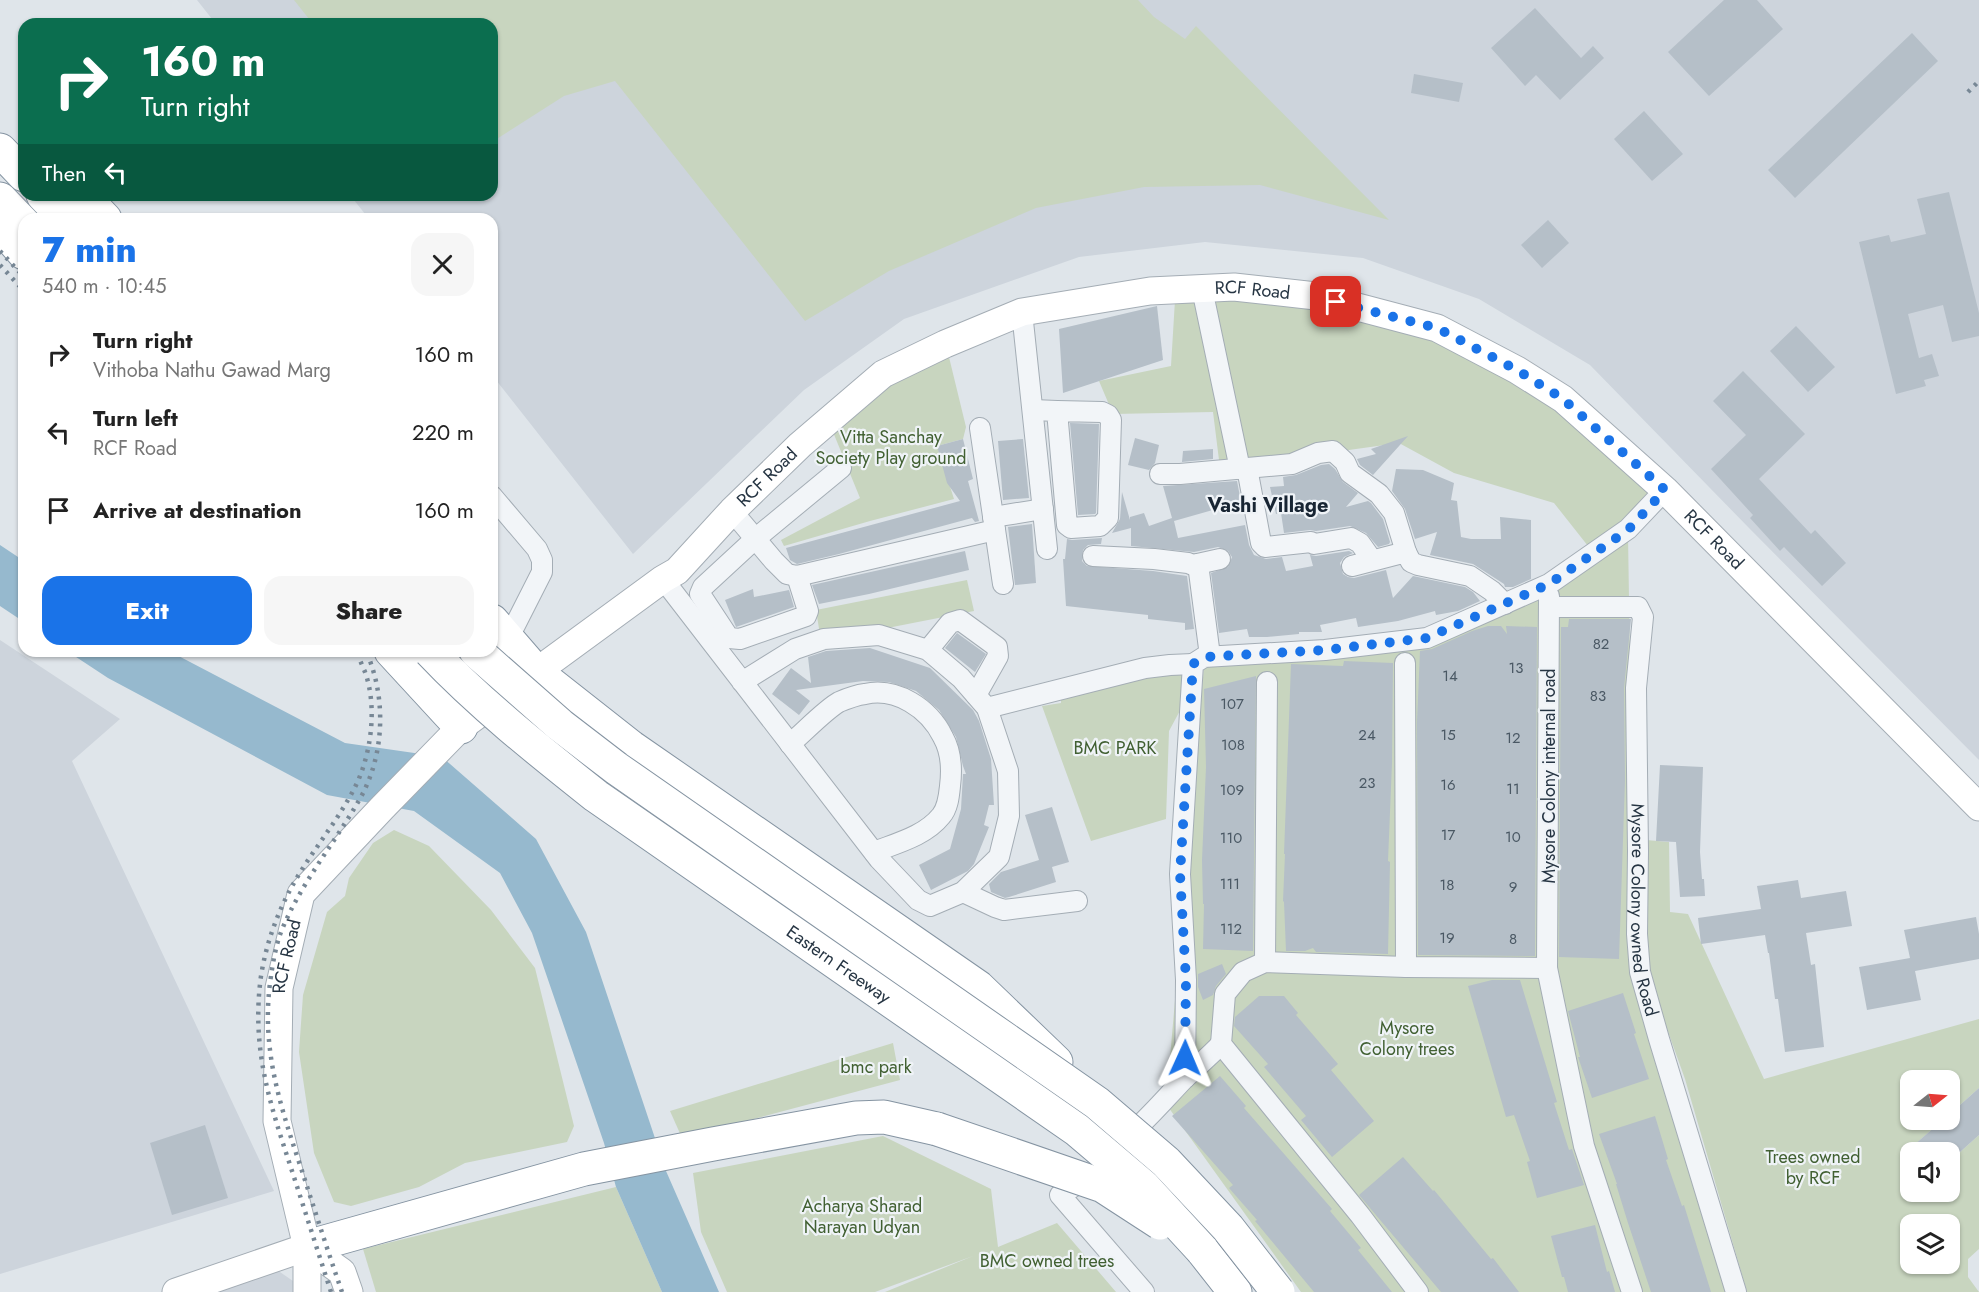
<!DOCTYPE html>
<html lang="en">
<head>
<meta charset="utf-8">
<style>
	body { margin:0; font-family:Jost,sans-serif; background:#f6f6f6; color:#222; height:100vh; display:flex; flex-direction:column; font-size:22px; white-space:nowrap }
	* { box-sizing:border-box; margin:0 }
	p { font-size:20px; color:#767676 }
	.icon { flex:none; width:33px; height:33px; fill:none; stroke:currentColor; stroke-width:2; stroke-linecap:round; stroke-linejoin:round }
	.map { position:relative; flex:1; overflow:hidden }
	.details { position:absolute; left:18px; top:213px; width:480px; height:444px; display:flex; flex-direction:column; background:#fff; border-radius:18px; box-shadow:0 2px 4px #0004 }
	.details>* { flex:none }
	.guide { position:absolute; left:18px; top:18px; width:480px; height:183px; border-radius:18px; box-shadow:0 2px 4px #0004; background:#0b6e4f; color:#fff; overflow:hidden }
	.needle { width:39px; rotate:73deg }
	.fabs { position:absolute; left:1900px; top:1070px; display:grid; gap:12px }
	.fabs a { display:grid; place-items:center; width:60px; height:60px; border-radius:12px; background:#fff; box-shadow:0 2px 4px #0004; font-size:30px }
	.pin { position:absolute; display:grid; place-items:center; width:51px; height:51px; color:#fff; margin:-26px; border-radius:12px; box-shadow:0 3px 9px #0006 }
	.me { position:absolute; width:66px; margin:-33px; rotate:1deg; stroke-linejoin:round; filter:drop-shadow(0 0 4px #0008) }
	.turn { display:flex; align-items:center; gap:21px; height:126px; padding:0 24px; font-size:27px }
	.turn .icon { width:78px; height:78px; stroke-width:2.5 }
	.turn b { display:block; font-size:42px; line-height:51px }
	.then { display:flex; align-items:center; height:57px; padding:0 24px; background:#0003; gap:12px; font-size:22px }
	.round { display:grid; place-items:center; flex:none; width:63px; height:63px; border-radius:18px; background:#f6f6f6 }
	.overview { display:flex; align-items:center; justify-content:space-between; height:102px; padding:0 24px }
	h1 { font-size:36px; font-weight:800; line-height:45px; color:#1a73e8 }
	.cta { display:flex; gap:12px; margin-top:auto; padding:12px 24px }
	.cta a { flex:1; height:69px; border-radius:18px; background:#1a73e8; color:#fff; font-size:24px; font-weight:800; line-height:69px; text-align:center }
	.cta a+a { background:#f6f6f6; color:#222 }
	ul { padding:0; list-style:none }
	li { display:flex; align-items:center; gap:18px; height:78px; padding:0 24px }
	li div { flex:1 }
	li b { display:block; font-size:22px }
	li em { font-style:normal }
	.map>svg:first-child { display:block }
</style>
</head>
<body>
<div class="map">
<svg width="1979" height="1292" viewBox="0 0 1979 1292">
	<rect width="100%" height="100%" fill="#dfe5ea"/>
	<!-- built -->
	<g fill="#cdd4dc">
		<path d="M197,0h1782v760l-230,-232 -159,-163 -111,-66 -116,-41 -158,-16 -126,15 -175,62 -100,71 -171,164 -141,-179v-156h-123l-19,-24h142v-171h-276z"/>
		<path d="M0,640l120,79 -48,42 202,430 -274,83z"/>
		<path d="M277,1270l16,11 3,11h-82z"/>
	</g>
	<!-- green -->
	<g fill="#c8d5bf" fill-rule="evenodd">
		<path d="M294,0h844l16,17 31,22 11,-13 193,194 -129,-35 -116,2 -108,21 -147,63 -84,50 -190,-240 -51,15 -72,46v-118h-179z"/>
		<path d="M1225,295l74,10 138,35 109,58 108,92 -32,34 -34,22 -34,-43 -100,-30 -55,-30 -179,25 -7,-56 -100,2 -14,-33 72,-15 4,-66z"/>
		<path d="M948,353l18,74 -3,12 -26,7 17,53 -84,22 -86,25 -3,-6 79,-42 -27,-66 64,-53z"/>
		<path d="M1628,535l5,316 -3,116 96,325h-425l-135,-188 38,-438 -35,65 -3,88 -75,22 -49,-135 19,-3v-4l143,-35 223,-26z"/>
		<path d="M967,580l7,31 -153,30 -5,-31z"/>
		<path d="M394,830l35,16 62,64 44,58 39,158 -7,16 -102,21 -46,24 -68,19 -17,-4 -20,-49 -15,-101 4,-57 24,-83 18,-16 4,-18 24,-35z"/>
		<path d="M1646,840l23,2 1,70 18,2 76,165 215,-60v69l-29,26v-34h-39v39h33l-32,28 4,5h-5v39h39v-30l29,-26v114l-11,10v18l11,15h-232l-62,-213 -43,-120zM1911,1224h39v39h-39z"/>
		<path d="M893,1043l7,37 -218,58 -12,-27z"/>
		<path d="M883,1136l108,53 7,58 59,-24 59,69h-231l88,-36 -98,36h-148l-26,-60 -8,-59z"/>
		<path d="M616,1187l46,105h-286l-13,-43z"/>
	</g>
	<!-- water -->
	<g fill="#96b9ce">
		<path d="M0,545l24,16v61l-24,-16z"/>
		<path d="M67,651h102l176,92 97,14 94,82 50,93 80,239 53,121h-57l-46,-105 -12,-44 -72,-210 -32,-60 -86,-62 -87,-16 -219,-117z"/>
	</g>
	<!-- building -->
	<g fill="#b5bfc8">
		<path d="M1724,0h33l26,29 -74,67 -41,-44z"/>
		<path d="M1535,8l46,50 12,-12 11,12 -44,42 -24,-25 -11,11 -34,-38z"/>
		<path d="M1912,33l26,28 -143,137 -27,-28z"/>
		<path d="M1414,74l49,9 -4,19 -48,-9z"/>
		<path d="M1644,111l39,43 -31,27 -38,-42z"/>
		<path d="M1949,192l30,121v23l-27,6 -9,-37 -35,9 11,44 13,-4 7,22 -15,4 2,6 -30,8 -37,-152 30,-7 2,7 35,-8 -9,-35z"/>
		<path d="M1548,220l21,23 -27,25 -21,-23z"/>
		<path d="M1157,306l6,54 -100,33 -4,-64z"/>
		<path d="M1796,326l39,41 -27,25 -38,-41z"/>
		<path d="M1743,371l62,63 -46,45 52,55 4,-4 31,33 -24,23 -38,-39 -4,4 -30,-33 3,-3 -42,-46 35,-34 -33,-34z"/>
		<path d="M1070,423l29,1 -3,89 -1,1 -17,1z"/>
		<path d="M1408,436l-35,39 -13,-10 -3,-6 19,-5 -5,-5z"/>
		<path d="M1135,438l24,7 -4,18 -6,7 -21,-5z"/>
		<path d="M963,439l10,40 -5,2 11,40 -4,1 -3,-4 -133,36 -42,10 -7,-4 -4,-12 174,-47 -13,-18 -10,-37z"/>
		<path d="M1023,439l6,59 -26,2 -5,-59z"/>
		<path d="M1213,449v10l-31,3 1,-11z"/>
		<path d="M1329,464l6,5 8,13 15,11 -12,14 22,-6 3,2 12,16 7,23 -1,2 -11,3 -12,-14 -16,-7 -34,5 -6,-1 -26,3 -3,-20 -5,1 -6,-27 14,-1 -1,-9 13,-2 25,-10z"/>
		<path d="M1396,469l27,1 31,13 -3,17 6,1 4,36 10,2h30l-1,-22 31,3v59l-18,8h-8l-1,-3 -31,-20 -43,-9 7,-23 -22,7 -10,-30 -13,-18z"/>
		<path d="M1237,481l4,21 -67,19 4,17 67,-13 4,20 5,10 12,4 16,-2 4,14 27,-5 -3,-11 6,1 33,-5 4,2 -9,4 -4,6 3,11 5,3 6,1 32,-8 7,28 20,-22 52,11 8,5 7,9 -22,10 -22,4 -1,-4 -37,10 -40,6 -2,-9 -36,7 2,7h-23v2l-32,3h-18l-2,-8 -28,4 -8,-60 17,-6 4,-10 -4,-6 -10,-4 -24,5 -63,-6v-18l-19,5 8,-14 2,-27 8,28v-3l14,-4 5,13 23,-8 -9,-32z"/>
		<path d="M1032,524l4,59 -21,2 -7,-58z"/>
		<path d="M1102,538l-1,6 -13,1 -5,5 -1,11 5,5 66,5 34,5 7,53 -9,1v-7l-37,-4v-4l-82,-9 -3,-47h2l2,-20 5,1z"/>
		<path d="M965,551l4,19 -100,24 -50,10 -7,-19z"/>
		<path d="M753,589l1,8 35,-7 5,17 -58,20 -11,-27z"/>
		<path d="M1569,619h62l-7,69 1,92 -6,179 -60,-2 2,-330h7z"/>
		<path d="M1488,626h13l6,8 -1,-8 31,1 -2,329 -117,-1 -1,-233 3,-71 12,-2 40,-18z"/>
		<path d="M957,633l29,21 -11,18 -30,-24z"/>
		<path d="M870,648l60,20 43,42 6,11 12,38 3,46h-5l-5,20 5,2 -15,37 -6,7 -37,19 -12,-25 31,-16 11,-40 2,-35h3l-3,-8 -7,-29 -17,-27 -23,-19 -27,-9 -26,-1 -67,9 14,11 -11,14 -27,-21 19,-26 20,15 -3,-26 18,-6z"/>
		<path d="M1344,661l49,2 -1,100 -4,98 2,1 -2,92 -72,-2 -3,-4 -8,3h-19l-2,-49 -1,-1 2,-47h-1l7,-190 52,2z"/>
		<path d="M1256,676l-3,275 -50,-2 1,-45h-1l-1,-44 4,-93 -2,-78z"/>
		<path d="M1660,765l43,2 -3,85 2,27h2l1,17 -25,1 -4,-55 -20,-1z"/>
		<path d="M1052,807l17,55 -17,5 4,15 -47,15 -4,1 -14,-6 -2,-8 12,-12 38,-12 -14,-45z"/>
		<path d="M1798,880l3,18 45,-7 6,35 -46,7 5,32 4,-1 9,83 -39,5 -7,-53h-3l-6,-46h-1l-3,-18 -64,9 -3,-26 63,-9 -4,-23z"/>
		<path d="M1976,917l3,17v25l-64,12 6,29 -54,10 -8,-43 51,-9 -6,-28z"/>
		<path d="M1222,964l4,10 -10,12 -3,9 -10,5 -5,-13v-13z"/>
		<path d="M1492,980h28l37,122 -3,1 15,47 3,-1 12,36 -47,13 -10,-36 3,-1 -16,-46 -8,2 -38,-131z"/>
		<path d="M1623,993l13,40 -2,1 15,45 -57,19 -14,-41h2l-12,-46z"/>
		<path d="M1259,996h25l14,17 -2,2 42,49 -7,6 43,51 -42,36 -31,-37 5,-4 -42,-49 4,-3 -34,-38 1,-9z"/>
		<path d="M1220,1076l26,30 -2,2 88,101 -2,2 31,37 -3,2 34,42h-78l-59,-71 2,-1 -28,-32 4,-3 -61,-69z"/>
		<path d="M1979,1088v47l-29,26v-9h-44l38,-33h6v-5z"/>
		<path d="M1655,1116l13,43 -2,1 16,46 2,-1 27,87h-60l-23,-69 -12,-39h1l-18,-50z"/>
		<path d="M205,1125l23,73 -56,17 -22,-72z"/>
		<path d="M1403,1157l30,34 1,-1 57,69 2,-1 26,34h-78l-82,-97z"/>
		<path d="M1595,1225l12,47 2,-1 6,21h-47l-4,-15h-2l-11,-41z"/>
	</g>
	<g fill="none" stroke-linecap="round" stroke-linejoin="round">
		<!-- street casing -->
		<g stroke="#a4adb5" stroke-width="22">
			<g id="street">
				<path d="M1202,289l38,180"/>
				<path d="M1022,312l25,237"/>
				<path d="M1033,410l24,1 45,1 6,3 3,5 -3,98 -8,8 -29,2 -4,-3 -10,-114"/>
				<path d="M980,428l23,156"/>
				<path d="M1247,468l14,75 4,4 46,-5 3,2 37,-6 9,5 12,17"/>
				<path d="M1160,474h20l112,-10 26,-11 15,-2 12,11 5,11 29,21 15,19 12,39"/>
				<path d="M492,496l45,53 5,11v12l-34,67"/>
				<path d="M732,511l42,50 13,13 10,2 198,-46"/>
				<path d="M993,517l50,-8"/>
				<path d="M1093,556l61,3 34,4 5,2 27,-6"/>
				<path d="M1198,564l12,92"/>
				<path d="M1352,566l54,-14 5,10 7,3 52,11 22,15 13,13"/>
				<path d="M797,576l11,35 -2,5 -66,23 -11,-1 -29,-44 3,-7 52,-48 86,-71"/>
				<path d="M663,579l216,280 39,41 12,6 33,-14 36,-35 10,-41 -1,-45 -21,-63 -26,-30 -33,-28 -49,-15 -55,4 -29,10 -53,33"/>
				<path d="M1549,596l-2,372 37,178 48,146"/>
				<path id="s1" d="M1549,607h89l5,10 -7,71 2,163 -1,83 3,38 19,67 77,253"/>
				<path d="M928,650l22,-27 10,-3 37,27 1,9 -22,39"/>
				<path d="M1405,663l1,304 141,1"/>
				<path d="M987,708l158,-40 25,-3 23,-1"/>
				<path d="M790,744c12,-10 36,-35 49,-42 7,-3 18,-7 26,-8 31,-7 64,14 78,43 8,14 9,33 7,49 -1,10 -2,22 -9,30 -16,20 -44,27 -67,36"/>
				<path d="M963,892l32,15 9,3 73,-9"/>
				<path d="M1265,962l2,-280"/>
				<path d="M1406,967l-141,-5 -22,10 -18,22 -4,50 139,171 58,77"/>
				<path d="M1185,1078l1,-98 -6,-106 13,-210 11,-7 121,-7 102,-12 122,-54 79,-55 37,-39"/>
				<path d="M1126,1138c21,-18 38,-38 57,-58 13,-13 26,-23 38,-36"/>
				<path d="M1086,1174l-13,13 -13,8 84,97"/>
			</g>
		</g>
		<!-- secondary casing -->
		<g stroke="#a4adb5" stroke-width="29">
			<g id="secondary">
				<path d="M307,1247l35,25 7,20"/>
				<path d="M176,1292l131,-45"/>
				<path id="s2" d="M307,1292v-45l-30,-126 2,-133 22,-94 81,-86 79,-81 202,-148 14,-8 55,-60 68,-66 83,-71 62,-30 77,-32 128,-21 84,-4 82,9 121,32 80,42 46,29 102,91 314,317"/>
			</g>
		</g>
		<!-- highway casing -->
		<g stroke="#8594a2" stroke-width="35">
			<g id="highway">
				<path d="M0,150l24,25"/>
				<path d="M43,195l23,24"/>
				<path d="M82,195l23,24"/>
				<path d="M0,199l24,25"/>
				<path d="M0,226l24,27"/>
				<path d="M492,621l45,52 94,74 347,240 78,75"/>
				<path d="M391,651l70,76"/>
				<path d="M307,1247l277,-78 129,-25 143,-26 28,-1 53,12"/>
				<path d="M1202,1250l33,42"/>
			</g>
		</g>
		<!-- street -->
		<use href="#street" stroke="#f2f5f8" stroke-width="20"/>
		<!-- secondary -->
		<use href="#secondary" stroke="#fff" stroke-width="27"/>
		<!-- highway -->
		<use href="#highway" stroke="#fff" stroke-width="33"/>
		<!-- rail -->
		<g stroke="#778795" stroke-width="4.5" stroke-dasharray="3 6" stroke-linecap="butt">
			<path d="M1968,92l11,-11"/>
			<path d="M0,251l24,26"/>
			<path d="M0,265l24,26"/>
			<path d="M331,1292c-13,-40 -26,-81 -39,-121 -22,-67 -41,-122 -31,-195 6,-38 20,-73 40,-105 17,-27 37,-52 52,-80 18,-33 25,-83 12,-119 -3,-7 -6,-14 -9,-21"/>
			<path d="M342,1292c-14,-40 -27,-81 -40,-121 -22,-66 -42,-124 -31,-195 2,-14 5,-31 10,-44 20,-50 55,-90 81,-137 23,-44 24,-99 4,-144"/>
		</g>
		<!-- highway-bridge casing -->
		<g stroke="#8594a2" stroke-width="35" stroke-linecap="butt">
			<g id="highway-bridge">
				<path id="s3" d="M430,651c50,53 108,99 166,145l481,334 66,56 59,64"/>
				<path d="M476,651l84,74 56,43 481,335 69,59 62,66 50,64"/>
				<path d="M937,1129l166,57 57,37"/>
			</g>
		</g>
		<!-- highway-bridge -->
		<use href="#highway-bridge" stroke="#fff" stroke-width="33"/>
	</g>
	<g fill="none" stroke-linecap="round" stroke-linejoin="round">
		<!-- route -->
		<path stroke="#1a73e8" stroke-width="10" stroke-dasharray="0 18" d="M1185,1058l1,-78 -6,-106 13,-210 11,-7 121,-7 102,-12 122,-54 79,-54 37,-40 -102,-91 -46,-29 -80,-42 -101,-26"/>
	</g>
	<g text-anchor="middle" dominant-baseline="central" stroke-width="4.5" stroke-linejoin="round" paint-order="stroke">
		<!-- number labels -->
		<g font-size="15" fill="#4a5864">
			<text x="1601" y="644">82</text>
			<text x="1516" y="668">13</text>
			<text x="1450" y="676">14</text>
			<text x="1598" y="696">83</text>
			<text x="1232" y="704">107</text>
			<text x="1367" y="735">24</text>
			<text x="1448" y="735">15</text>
			<text x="1513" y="738">12</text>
			<text x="1233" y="745">108</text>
			<text x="1367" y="783">23</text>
			<text x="1448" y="785">16</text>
			<text x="1513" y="789">11</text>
			<text x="1232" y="790">109</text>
			<text x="1448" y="835">17</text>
			<text x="1513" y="837">10</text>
			<text x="1231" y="838">110</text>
			<text x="1230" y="884">111</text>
			<text x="1447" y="885">18</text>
			<text x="1513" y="887">9</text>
			<text x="1231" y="929">112</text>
			<text x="1447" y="938">19</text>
			<text x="1513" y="939">8</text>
		</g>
		<!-- street labels -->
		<g font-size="18" fill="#263543" stroke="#eff3f7">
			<text stroke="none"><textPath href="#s2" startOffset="1572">RCF Road</textPath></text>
			<text stroke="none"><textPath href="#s2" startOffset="1032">RCF Road</textPath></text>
			<text stroke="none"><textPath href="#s2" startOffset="2112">RCF Road</textPath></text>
			<text transform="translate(1549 776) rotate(-90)">Mysore Colony internal road</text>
			<text stroke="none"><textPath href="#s1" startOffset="394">Mysore Colony owned Road</textPath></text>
			<text stroke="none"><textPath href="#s2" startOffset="340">RCF Road</textPath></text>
			<text stroke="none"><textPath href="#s3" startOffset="516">Eastern Freeway</textPath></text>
		</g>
		<!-- park labels -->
		<g font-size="18" fill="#416032" stroke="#eff3f7">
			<text x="891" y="437">Vitta Sanchay<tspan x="891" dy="21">Society Play ground</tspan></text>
			<text x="1115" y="748">BMC PARK</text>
			<text x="1407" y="1028">Mysore<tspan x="1407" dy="21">Colony trees</tspan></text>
			<text x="876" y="1067">bmc park</text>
			<text x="1813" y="1157">Trees owned<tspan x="1813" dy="21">by RCF</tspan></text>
			<text x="862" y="1206">Acharya Sharad<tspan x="862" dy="21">Narayan Udyan</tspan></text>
			<text x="1047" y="1261">BMC owned trees</text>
		</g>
		<!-- neighbourhood labels -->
		<g font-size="20" font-weight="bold" fill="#182533" stroke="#eff3f7">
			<text x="1268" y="505">Vashi Village</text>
		</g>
	</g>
</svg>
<div class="fabs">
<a><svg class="needle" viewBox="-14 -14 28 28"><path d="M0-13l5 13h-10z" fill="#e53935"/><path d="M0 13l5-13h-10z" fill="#767676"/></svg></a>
<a><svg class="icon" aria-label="sound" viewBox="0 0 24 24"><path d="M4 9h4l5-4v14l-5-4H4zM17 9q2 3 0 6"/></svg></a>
<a><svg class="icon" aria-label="layers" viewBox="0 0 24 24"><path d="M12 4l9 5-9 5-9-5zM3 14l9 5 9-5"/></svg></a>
</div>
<div class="pin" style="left:1336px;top:302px;background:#d93025"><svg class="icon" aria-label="arrive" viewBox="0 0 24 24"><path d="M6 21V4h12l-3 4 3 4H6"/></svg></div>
<svg class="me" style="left:1185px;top:1058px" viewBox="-20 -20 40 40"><path d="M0-17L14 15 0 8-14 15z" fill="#1a73e8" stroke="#fff" stroke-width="4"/></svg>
<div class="guide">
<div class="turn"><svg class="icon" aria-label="right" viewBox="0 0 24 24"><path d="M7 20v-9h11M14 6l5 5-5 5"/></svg><div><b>160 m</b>Turn right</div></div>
<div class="then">Then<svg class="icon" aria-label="left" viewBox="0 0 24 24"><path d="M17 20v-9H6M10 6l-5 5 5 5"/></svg></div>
</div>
<section class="details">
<div class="overview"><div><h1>7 min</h1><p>540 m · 10:45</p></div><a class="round"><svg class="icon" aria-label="close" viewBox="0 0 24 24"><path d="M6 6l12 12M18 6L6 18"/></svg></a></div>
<ul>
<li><svg class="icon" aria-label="right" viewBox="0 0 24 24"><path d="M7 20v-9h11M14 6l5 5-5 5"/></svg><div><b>Turn right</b><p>Vithoba Nathu Gawad Marg</p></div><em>160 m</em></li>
<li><svg class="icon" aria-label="left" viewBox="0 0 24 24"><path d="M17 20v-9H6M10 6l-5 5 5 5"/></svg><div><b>Turn left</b><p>RCF Road</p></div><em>220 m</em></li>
<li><svg class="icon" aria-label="arrive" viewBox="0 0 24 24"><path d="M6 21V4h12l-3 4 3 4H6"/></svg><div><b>Arrive at destination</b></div><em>160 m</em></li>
</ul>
<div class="cta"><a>Exit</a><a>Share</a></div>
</section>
</div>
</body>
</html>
